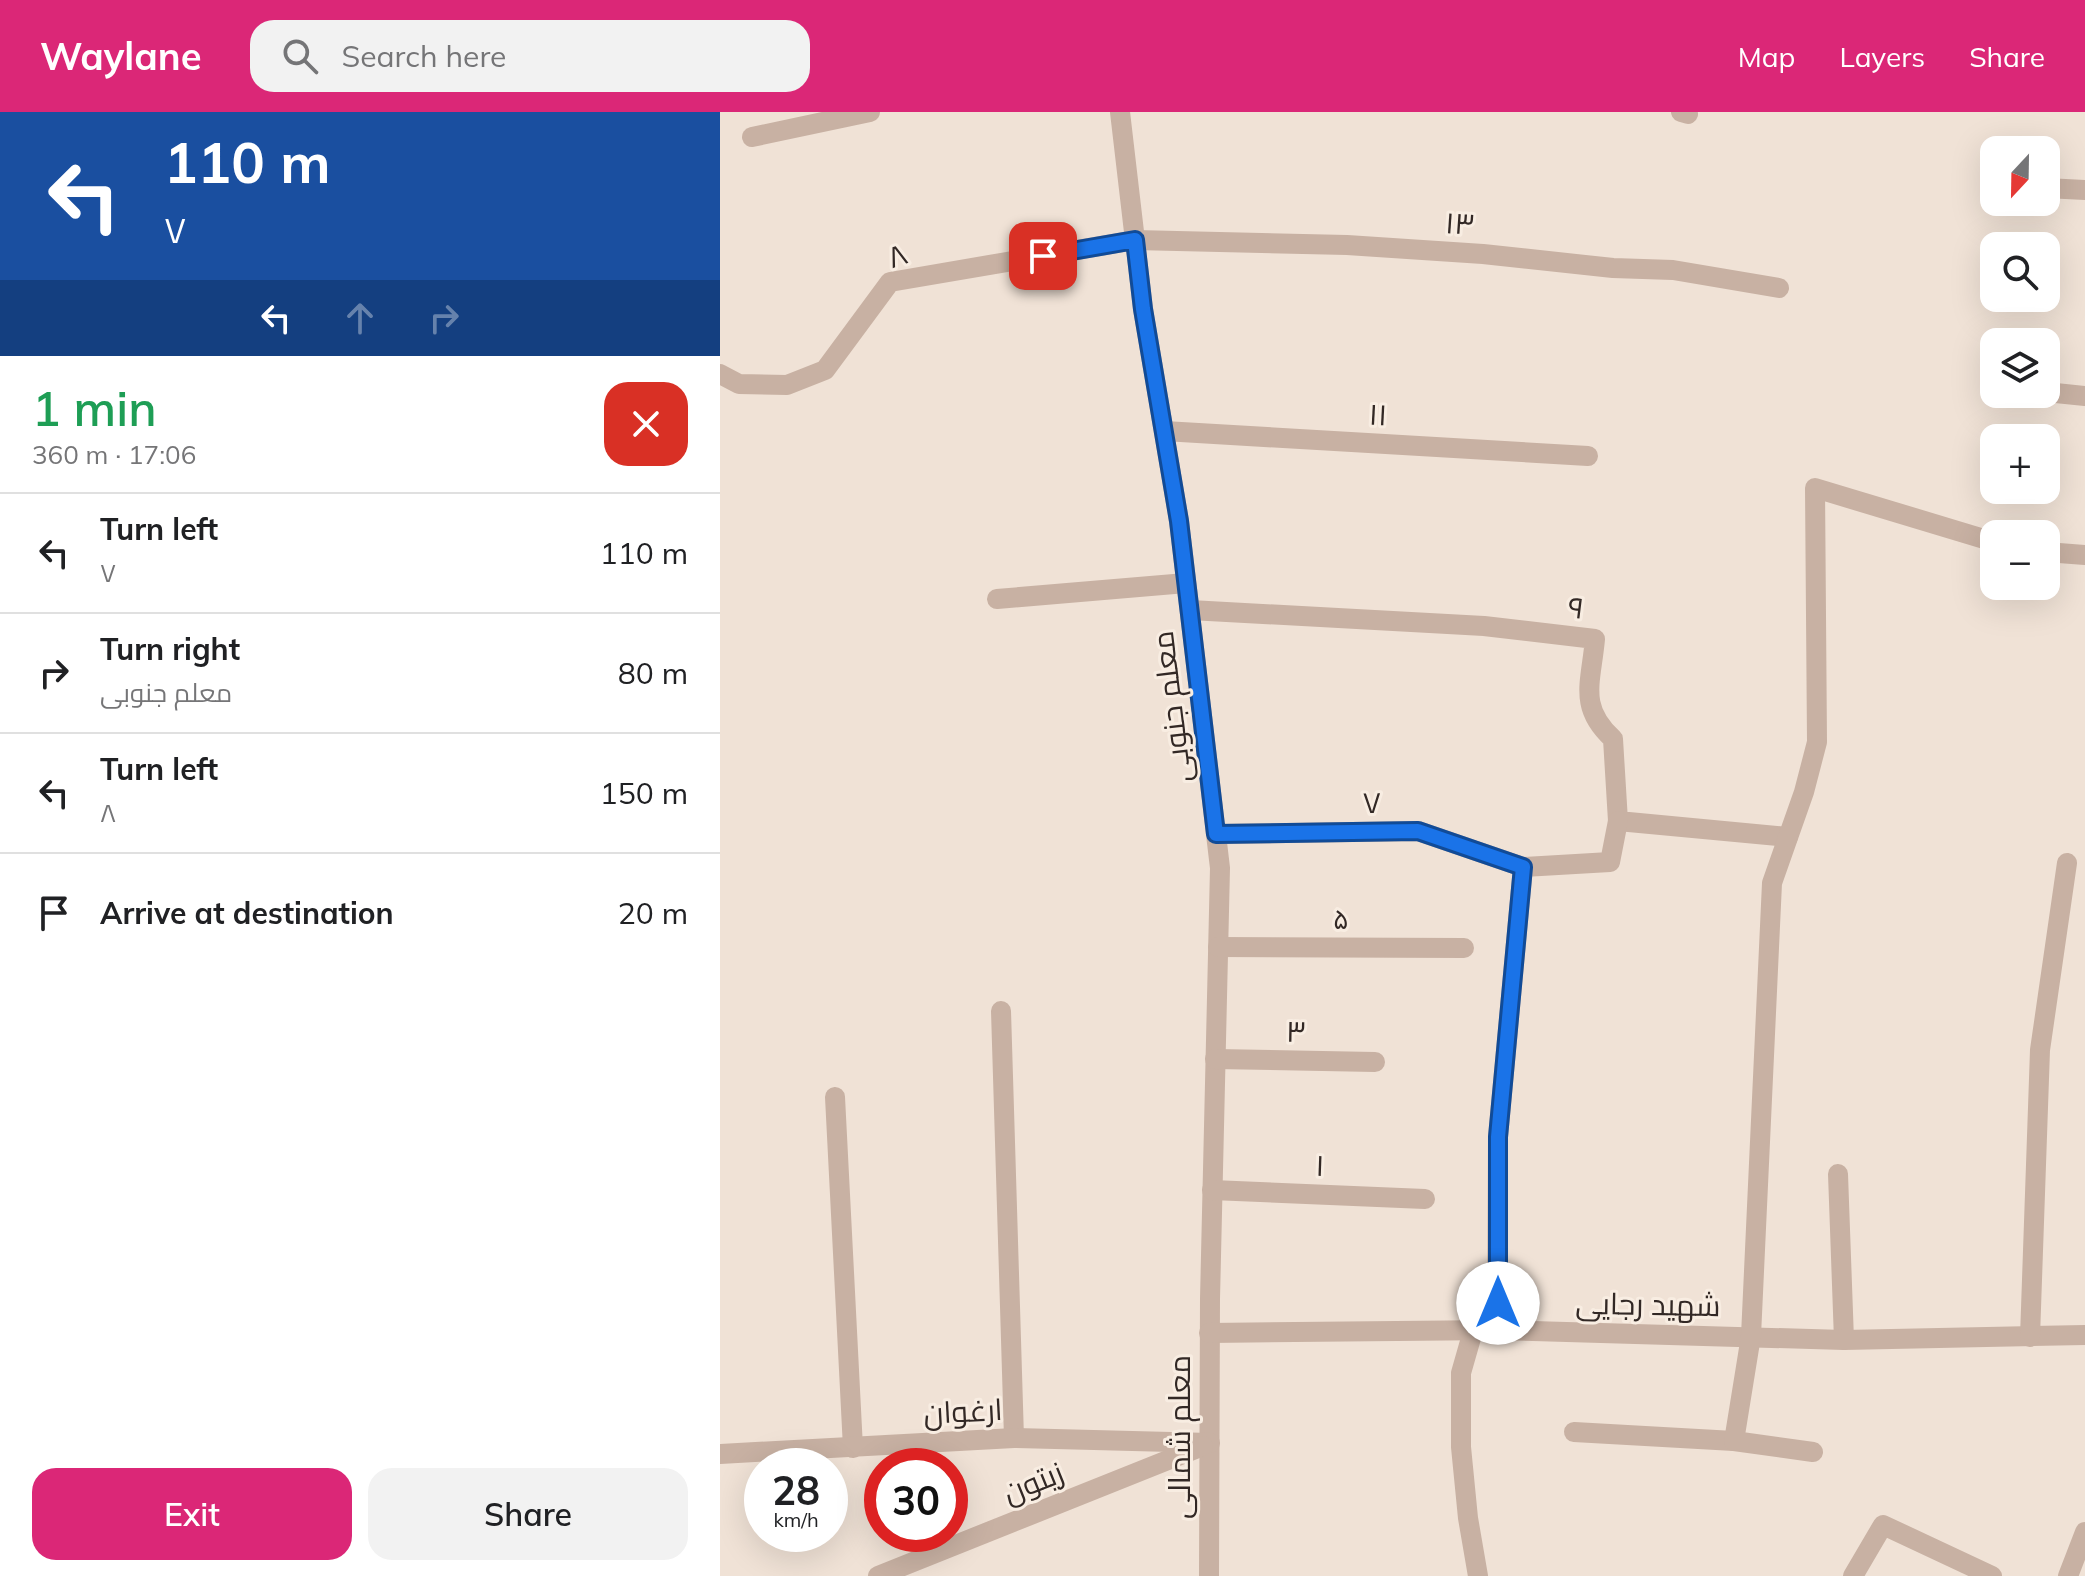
<!DOCTYPE html>
<html lang="en">
<head>
<meta charset="utf-8">
<style>
	body { margin:0; font-family:Mulish,Cairo,sans-serif; background:#f2f2f2; color:#202124; height:100vh; display:flex; flex-direction:column; font-size:30px; white-space:nowrap }
	* { box-sizing:border-box; margin:0 }
	p { font-size:26px; color:#757577 }
	.icon { flex:none; width:44px; height:44px; fill:none; stroke:currentColor; stroke-width:2; stroke-linecap:round; stroke-linejoin:round }
	.map { position:relative; flex:1; overflow:hidden }
	.sheet { display:flex; flex-direction:column; background:#fff; width:720px }
	.sheet>* { flex:none }
	.top-card { background:#1a4fa0; color:#fff; overflow:hidden }
	.needle { width:52px; rotate:202deg }
	.fabs { position:absolute; left:1260px; top:24px; display:grid; gap:16px }
	.fabs a { display:grid; place-items:center; width:80px; height:80px; border-radius:16px; background:#fff; box-shadow:0 8px 32px #0002; font-size:40px }
	.speed { position:absolute; left:24px; top:1336px; display:flex; gap:16px; font-size:40px; font-weight:700; text-align:center }
	.speed>* { display:grid; place-content:center; width:104px; height:104px; border-radius:50%; background:#fff; box-shadow:0 8px 32px #0002; line-height:1 }
	.speed small { font-size:20px; font-weight:400 }
	.speed .limit { border:12px solid #d22; background:#fff; color:#111 }
	.pin { position:absolute; display:grid; place-items:center; width:68px; height:68px; color:#fff; margin:-34px; border-radius:16px; box-shadow:0 4px 12px #0006 }
	.me { position:absolute; width:88px; margin:-44px; rotate:0deg; stroke-linejoin:round; filter:drop-shadow(0 0 6px #0008) }
	.turn { display:flex; align-items:center; gap:28px; height:168px; padding:0 32px; font-size:36px }
	.turn .icon { width:104px; height:104px; stroke-width:2.5 }
	.turn b { display:block; font-size:56px; line-height:68px }
	.lanes { display:flex; align-items:center; height:76px; padding:0 32px; background:#0003; justify-content:center; gap:40px; direction:ltr }
	.lanes .off { opacity:.35 }
	.round { display:grid; place-items:center; flex:none; width:84px; height:84px; border-radius:24px; background:#f2f2f2 }
	.overview { display:flex; align-items:center; justify-content:space-between; height:136px; padding:0 32px }
	h1 { font-size:48px; font-weight:600; line-height:60px; color:#1e9e55 }
	.cta { display:flex; gap:16px; margin-top:auto; padding:16px 32px }
	.cta a { flex:1; height:92px; border-radius:24px; background:#db2777; color:#fff; font-size:32px; font-weight:600; line-height:92px; text-align:center }
	.cta a+a { background:#f2f2f2; color:#202124 }
	ul { padding:0; list-style:none }
	li { display:flex; align-items:center; gap:24px; height:120px; padding:0 32px; border-top:2px solid #e0e0e0 }
	li div { flex:1 }
	li b { display:block; font-size:30px }
	li em { font-style:normal }
	header { display:flex; align-items:center; gap:48px; box-sizing:border-box; height:112px; padding:0 40px; background:#db2777; color:#fff }
	header strong { font-size:38px }
	nav { display:flex; gap:44px; margin-inline-start:auto; font-size:28px }
	.search { width:560px; height:72px; background:#f2f2f2; display:flex; align-items:center; gap:20px; box-sizing:border-box; padding:0 28px; border-radius:24px; color:#757577; font-size:30px }
	main { display:flex; flex:1; min-height:0 }
	.map>svg:first-child { display:block }
</style>
</head>
<body>
<header>
<strong>Waylane</strong>
<div class="search"><svg class="icon" aria-label="search" viewBox="0 0 24 24"><circle cx="10" cy="10" r="6"/><path d="M15 15l6 6"/></svg>Search here</div>
<nav><a>Map</a><a>Layers</a><a>Share</a></nav>
</header>
<main>
<section class="sheet">
<div class="top-card">
<div class="turn"><svg class="icon" aria-label="left" viewBox="0 0 24 24"><path d="M17 20v-9H6M10 6l-5 5 5 5"/></svg><div><b>110 m</b>۷</div></div>
<div class="lanes"><svg class="icon" aria-label="left" viewBox="0 0 24 24"><path d="M17 20v-9H6M10 6l-5 5 5 5"/></svg><svg class="icon off" aria-label="ahead" viewBox="0 0 24 24"><path d="M12 20V5M6 11l6-6 6 6"/></svg><svg class="icon off" aria-label="right" viewBox="0 0 24 24"><path d="M7 20v-9h11M14 6l5 5-5 5"/></svg></div>
</div>
<div class="overview"><div><h1>1 min</h1><p>360 m · 17:06</p></div><a class="round" style="background:#d93025;color:#fff"><svg class="icon" aria-label="close" viewBox="0 0 24 24"><path d="M6 6l12 12M18 6L6 18"/></svg></a></div>
<ul>
<li><svg class="icon" aria-label="left" viewBox="0 0 24 24"><path d="M17 20v-9H6M10 6l-5 5 5 5"/></svg><div><b>Turn left</b><p>۷</p></div><em>110 m</em></li>
<li><svg class="icon" aria-label="right" viewBox="0 0 24 24"><path d="M7 20v-9h11M14 6l5 5-5 5"/></svg><div><b>Turn right</b><p>معلم جنوبی</p></div><em>80 m</em></li>
<li><svg class="icon" aria-label="left" viewBox="0 0 24 24"><path d="M17 20v-9H6M10 6l-5 5 5 5"/></svg><div><b>Turn left</b><p>۸</p></div><em>150 m</em></li>
<li><svg class="icon" aria-label="arrive" viewBox="0 0 24 24"><path d="M6 21V4h12l-3 4 3 4H6"/></svg><div><b>Arrive at destination</b></div><em>20 m</em></li>
</ul>
<div class="cta"><a>Exit</a><a>Share</a></div>
</section>
<div class="map">
<svg width="1365" height="1464" viewBox="0 0 1365 1464">
	<rect width="100%" height="100%" fill="#f0e2d6"/>
	<g fill="none" stroke-linecap="round" stroke-linejoin="round">
		<!-- minor -->
		<g stroke="#c8b1a3" stroke-width="20">
			<path d="M400,0l23,197 36,212 41,347 -10,431 -1,277"/>
			<path d="M961,0l7,2"/>
			<path d="M32,25l118,-25"/>
			<path d="M1326,76l39,2"/>
			<path d="M0,262l19,10 48,1 38,-15 65,-88 245,-42 212,5 136,9 130,14 60,2 106,18"/>
			<path d="M1326,280l39,4"/>
			<path d="M444,319l424,25"/>
			<path d="M1326,440l39,3"/>
			<path d="M277,487l189,-16"/>
			<path d="M470,498l294,16 111,13c-4,44 -17,68 18,100l5,82 170,16"/>
			<path d="M496,722l202,-3 105,36"/>
			<path d="M498,835l246,1"/>
			<path d="M281,899l13,427"/>
			<path d="M495,947l160,3"/>
			<path d="M115,985l18,351"/>
			<path d="M1118,1062l6,166"/>
			<path d="M492,1078l213,9"/>
			<path d="M777,1218l1,-193 25,-270 87,-5 8,-41"/>
			<path d="M753,1219l-12,42v74l7,71 10,58"/>
			<path d="M489,1221l288,-3 347,10 241,-5"/>
			<path d="M1310,1225l10,-287 27,-187"/>
			<path d="M854,1320l160,9"/>
			<path d="M1093,1340l-79,-11 17,-105 21,-453 32,-91 13,-50 -2,-254 179,54"/>
			<path d="M0,1342l294,-16 196,5"/>
			<path d="M158,1464l325,-130"/>
			<path d="M1133,1464l30,-51 109,51"/>
			<path d="M1348,1464l17,-44"/>
		</g>
	</g>
	<g fill="none" stroke-linecap="round" stroke-linejoin="round">
		<!-- route casing -->
		<g stroke="#114b97" stroke-width="20">
			<path id="route" d="M323,144l92,-16 8,69 36,212 37,313 202,-3 105,36 -25,270v166"/>
		</g>
		<!-- route -->
		<use href="#route" stroke="#1a73e8" stroke-width="14"/>
	</g>
	<g text-anchor="middle" dominant-baseline="central" stroke-width="6" stroke-linejoin="round" paint-order="stroke">
		<!-- street labels -->
		<g font-size="30" fill="#322825" stroke="#f8ede2">
			<text transform="translate(740 111) rotate(4)">۱۳</text>
			<text transform="translate(177 143) rotate(-19)">۸</text>
			<text transform="translate(658 302) rotate(3)">۱۱</text>
			<text transform="translate(856 495) rotate(7)">۹</text>
			<text transform="translate(451 595) rotate(-97)">معلم جنوبی</text>
			<text transform="translate(652 690) rotate(-1)">۷</text>
			<text x="621" y="806">۵</text>
			<text transform="translate(576 919) rotate(1)">۳</text>
			<text transform="translate(600 1053) rotate(2)">۱</text>
			<text transform="translate(928 1192) rotate(1)">شهید رجایی</text>
			<text transform="translate(243 1299) rotate(-3)">ارغوان</text>
			<text transform="translate(459 1325) rotate(-90)">معلم شمالی</text>
			<text transform="translate(313 1370) rotate(-22)">زیتون</text>
		</g>
	</g>
</svg>
<div class="fabs">
<a><svg class="needle" viewBox="-14 -14 28 28"><path d="M0-13l5 13h-10z" fill="#e53935"/><path d="M0 13l5-13h-10z" fill="#757577"/></svg></a>
<a><svg class="icon" aria-label="search" viewBox="0 0 24 24"><circle cx="10" cy="10" r="6"/><path d="M15 15l6 6"/></svg></a>
<a><svg class="icon" aria-label="layers" viewBox="0 0 24 24"><path d="M12 4l9 5-9 5-9-5zM3 14l9 5 9-5"/></svg></a>
<a>+</a>
<a>−</a>
</div>
<div class="speed"><div>28<small>km/h</small></div><div class="limit">30</div></div>
<div class="pin" style="left:323px;top:144px;background:#d93025"><svg class="icon" aria-label="arrive" viewBox="0 0 24 24"><path d="M6 21V4h12l-3 4 3 4H6"/></svg></div>
<svg class="me" style="left:778px;top:1191px" viewBox="-20 -20 40 40"><circle r="19" fill="#fff"/><path d="M0-13L10 11 0 6-10 11z" fill="#1a73e8"/></svg>
</div>
</main>
</body>
</html>
